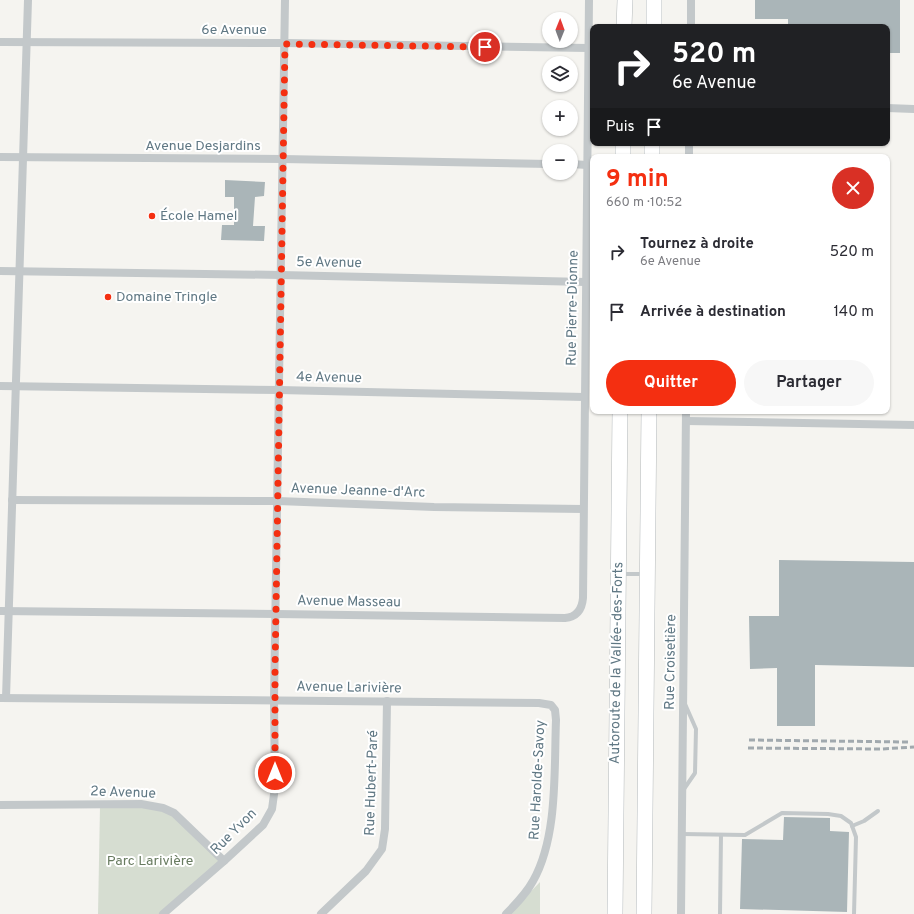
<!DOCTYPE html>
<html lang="fr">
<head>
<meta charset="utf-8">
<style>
	body { margin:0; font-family:Overpass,sans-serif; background:#f7f7f7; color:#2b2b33; height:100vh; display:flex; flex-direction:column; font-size:15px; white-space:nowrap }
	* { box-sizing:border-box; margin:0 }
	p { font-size:13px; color:#7c7c81 }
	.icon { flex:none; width:22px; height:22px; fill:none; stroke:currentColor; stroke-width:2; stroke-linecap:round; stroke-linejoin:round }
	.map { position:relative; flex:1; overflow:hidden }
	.details { position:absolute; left:590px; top:154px; width:300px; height:260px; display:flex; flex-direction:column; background:#fff; border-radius:8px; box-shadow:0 1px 3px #0004 }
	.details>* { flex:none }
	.hud { position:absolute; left:590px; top:24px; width:300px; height:122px; border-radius:8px; box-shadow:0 1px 3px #0004; background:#202124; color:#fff; overflow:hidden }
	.needle { width:26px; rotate:1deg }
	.buttons { position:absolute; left:542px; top:12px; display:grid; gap:8px }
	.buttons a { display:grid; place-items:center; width:36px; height:36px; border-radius:50%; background:#fff; box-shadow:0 1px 3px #0004; font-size:20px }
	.pin { position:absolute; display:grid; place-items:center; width:34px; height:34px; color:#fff; margin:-17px; border:2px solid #fff; border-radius:50%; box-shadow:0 1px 4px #0007 }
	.me { position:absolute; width:44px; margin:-22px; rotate:0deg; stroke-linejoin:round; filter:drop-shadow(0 0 3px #0008) }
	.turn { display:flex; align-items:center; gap:14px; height:84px; padding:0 16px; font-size:18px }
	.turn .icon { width:52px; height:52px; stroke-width:2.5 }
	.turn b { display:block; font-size:28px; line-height:34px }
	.then { display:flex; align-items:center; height:38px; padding:0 16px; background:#0003; gap:8px; font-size:15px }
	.round { display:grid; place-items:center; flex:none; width:42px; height:42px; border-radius:21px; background:#f7f7f7 }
	.overview { display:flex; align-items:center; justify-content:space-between; height:68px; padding:0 16px }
	h1 { font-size:24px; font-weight:700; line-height:30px; color:#f42f11 }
	.button { display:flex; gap:8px; margin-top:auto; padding:8px 16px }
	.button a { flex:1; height:46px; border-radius:24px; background:#f42f11; color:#fff; font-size:16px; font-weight:700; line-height:46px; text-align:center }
	.button a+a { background:#f7f7f7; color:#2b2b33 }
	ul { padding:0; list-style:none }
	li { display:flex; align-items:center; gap:12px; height:60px; padding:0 16px }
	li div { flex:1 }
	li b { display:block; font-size:15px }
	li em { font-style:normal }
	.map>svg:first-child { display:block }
</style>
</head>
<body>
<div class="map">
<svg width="914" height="914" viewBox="0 0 914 914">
	<rect width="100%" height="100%" fill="#f5f4f0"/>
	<!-- green -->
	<g fill="#d6ddd1">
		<path d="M142,805l23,5 59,51 -57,53h-69l2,-108z"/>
		<path d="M540,882v32h-31z"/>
	</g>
	<!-- building -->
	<g fill="#aab5b8">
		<path d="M755,0h145v53h-13v-26h-99v-8h-33z"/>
		<path d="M225,180l40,2 -1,14 -9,1 -2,29h12l-1,15 -43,-1 1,-15h12v-28h-9z"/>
		<path d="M779,560l135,2v105l-99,-2v61h-38v-58l-27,1 -1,-53h30z"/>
		<path d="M784,817l46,1v13l19,1 -2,80 -107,-3 2,-70 41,1z"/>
	</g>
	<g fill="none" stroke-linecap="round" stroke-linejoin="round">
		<!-- highway casing -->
		<g stroke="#b5babc" stroke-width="16">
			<g id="highway">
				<path d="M624,27l1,-27"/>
				<path d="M654,27v-27"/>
				<path d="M623,157v-14"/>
				<path d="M652,157v-14"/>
				<path d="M615,914l5,-503"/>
				<path d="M644,914l5,-503"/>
			</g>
		</g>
		<!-- lane -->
		<g stroke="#c3c8ca" stroke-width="4">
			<path d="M621,574h23"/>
			<path d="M684,789l11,-16 1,-44 -11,-25"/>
			<path d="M852,826l12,-5 14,-10"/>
			<path d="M682,834l63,1 37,-22 46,1 13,2 10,7 5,14 -2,77"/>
			<path d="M720,914l1,-79"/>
		</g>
		<!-- street -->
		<g stroke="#c3c8ca" stroke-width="8">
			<path d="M691,27v-27"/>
			<path d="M0,42l285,1 303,5"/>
			<path d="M887,108l27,1"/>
			<path d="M0,157l283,2 266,5"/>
			<path d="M689,157v-14"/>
			<path d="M571,164l16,1"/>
			<path d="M0,271l281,4 305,7"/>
			<path d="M0,386l279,4 305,7"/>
			<path d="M686,421l228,4"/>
			<path d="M12,500l266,1 156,6 149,2"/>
			<path d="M0,611l276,3 289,4c11,-1 17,-8 18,-20l6,-598"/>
			<path d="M0,698l539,5 12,2 4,5 1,10c-2,50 2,117 -23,161 -7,13 -17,23 -27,33"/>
			<path d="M6,698l22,-698"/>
			<path d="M0,805l141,-1 22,4 11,5 50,48"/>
			<path d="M163,914l61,-53 39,-36 9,-16 3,-22 -1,-87 11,-700"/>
			<path d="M321,914l45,-43 16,-22 3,-20 2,-128"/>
			<path d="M681,914l5,-503"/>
		</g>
		<!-- highway -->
		<use href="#highway" stroke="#fff" stroke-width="15"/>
		<!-- rail -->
		<g stroke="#a1a9ae" stroke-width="3" stroke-dasharray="6 3" stroke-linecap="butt">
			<path d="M749,740l159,2"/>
			<path d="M748,748l133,1 33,-2"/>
		</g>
	</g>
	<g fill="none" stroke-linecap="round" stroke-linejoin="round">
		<!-- route -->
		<path stroke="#f42f11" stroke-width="7" stroke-dasharray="0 12.6" d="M275,773v-102l10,-627 200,3"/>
	</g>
	<!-- markers -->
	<g fill="#f42f11" stroke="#fff" stroke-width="1.5">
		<circle cx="152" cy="216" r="4"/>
		<circle cx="108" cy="297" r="4"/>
	</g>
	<g text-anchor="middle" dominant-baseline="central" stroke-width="4" stroke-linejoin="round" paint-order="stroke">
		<!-- street labels -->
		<g font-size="14" fill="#607884" stroke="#fff">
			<text x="234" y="30">6e Avenue</text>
			<text x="203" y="146">Avenue Desjardins</text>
			<text transform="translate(329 263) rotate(1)">5e Avenue</text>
			<text transform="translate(573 308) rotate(-89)">Rue Pierre-Dionne</text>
			<text transform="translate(329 378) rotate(1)">4e Avenue</text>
			<text transform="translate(358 491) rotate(2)">Avenue Jeanne-d'Arc</text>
			<text transform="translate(349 602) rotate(1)">Avenue Masseau</text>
			<text transform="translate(671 662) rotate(-89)">Rue Croisetière</text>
			<text transform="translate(617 663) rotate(-89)">Autoroute de la Vallée-des-Forts</text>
			<text transform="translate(349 688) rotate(1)">Avenue Larivière</text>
			<text transform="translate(538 780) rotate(-87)">Rue Harolde-Savoy</text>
			<text transform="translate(372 783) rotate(-88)">Rue Hubert-Paré</text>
			<text transform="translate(123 793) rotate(2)">2e Avenue</text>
			<text transform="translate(234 832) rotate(-45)">Rue Yvon</text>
		</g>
		<!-- poi labels -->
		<g font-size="14" fill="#607884" stroke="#fff" text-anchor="start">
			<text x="160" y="216">École Hamel</text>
			<text x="116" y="297">Domaine Tringle</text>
		</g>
		<!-- park labels -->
		<g font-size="14" fill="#687b60" stroke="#fff">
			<text x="150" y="861">Parc Larivière</text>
		</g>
	</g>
</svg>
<div class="buttons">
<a><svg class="needle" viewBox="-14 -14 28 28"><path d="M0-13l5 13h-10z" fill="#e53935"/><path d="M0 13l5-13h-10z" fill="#7c7c81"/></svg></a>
<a><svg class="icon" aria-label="layers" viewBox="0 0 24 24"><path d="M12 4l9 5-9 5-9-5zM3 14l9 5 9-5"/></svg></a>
<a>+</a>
<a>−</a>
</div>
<div class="pin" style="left:485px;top:47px;background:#d93025"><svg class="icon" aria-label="arrive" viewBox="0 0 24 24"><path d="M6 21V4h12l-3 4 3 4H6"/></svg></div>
<svg class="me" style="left:275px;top:773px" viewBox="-20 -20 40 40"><circle r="17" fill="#f42f11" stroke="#fff" stroke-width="3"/><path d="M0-11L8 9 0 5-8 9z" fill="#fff"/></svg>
<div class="hud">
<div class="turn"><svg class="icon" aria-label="right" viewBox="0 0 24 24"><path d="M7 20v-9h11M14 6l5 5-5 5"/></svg><div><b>520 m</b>6e Avenue</div></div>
<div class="then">Puis<svg class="icon" aria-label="arrive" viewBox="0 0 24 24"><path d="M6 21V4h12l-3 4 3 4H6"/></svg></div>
</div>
<section class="details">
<div class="overview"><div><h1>9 min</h1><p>660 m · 10:52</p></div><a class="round" style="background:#d93025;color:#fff"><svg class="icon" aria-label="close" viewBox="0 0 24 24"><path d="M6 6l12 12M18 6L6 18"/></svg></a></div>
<ul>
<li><svg class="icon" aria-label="right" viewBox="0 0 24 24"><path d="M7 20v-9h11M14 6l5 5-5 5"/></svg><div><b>Tournez à droite</b><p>6e Avenue</p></div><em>520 m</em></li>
<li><svg class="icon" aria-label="arrive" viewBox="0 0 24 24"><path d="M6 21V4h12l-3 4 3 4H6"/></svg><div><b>Arrivée à destination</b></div><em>140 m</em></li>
</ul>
<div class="button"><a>Quitter</a><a>Partager</a></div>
</section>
</div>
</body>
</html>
